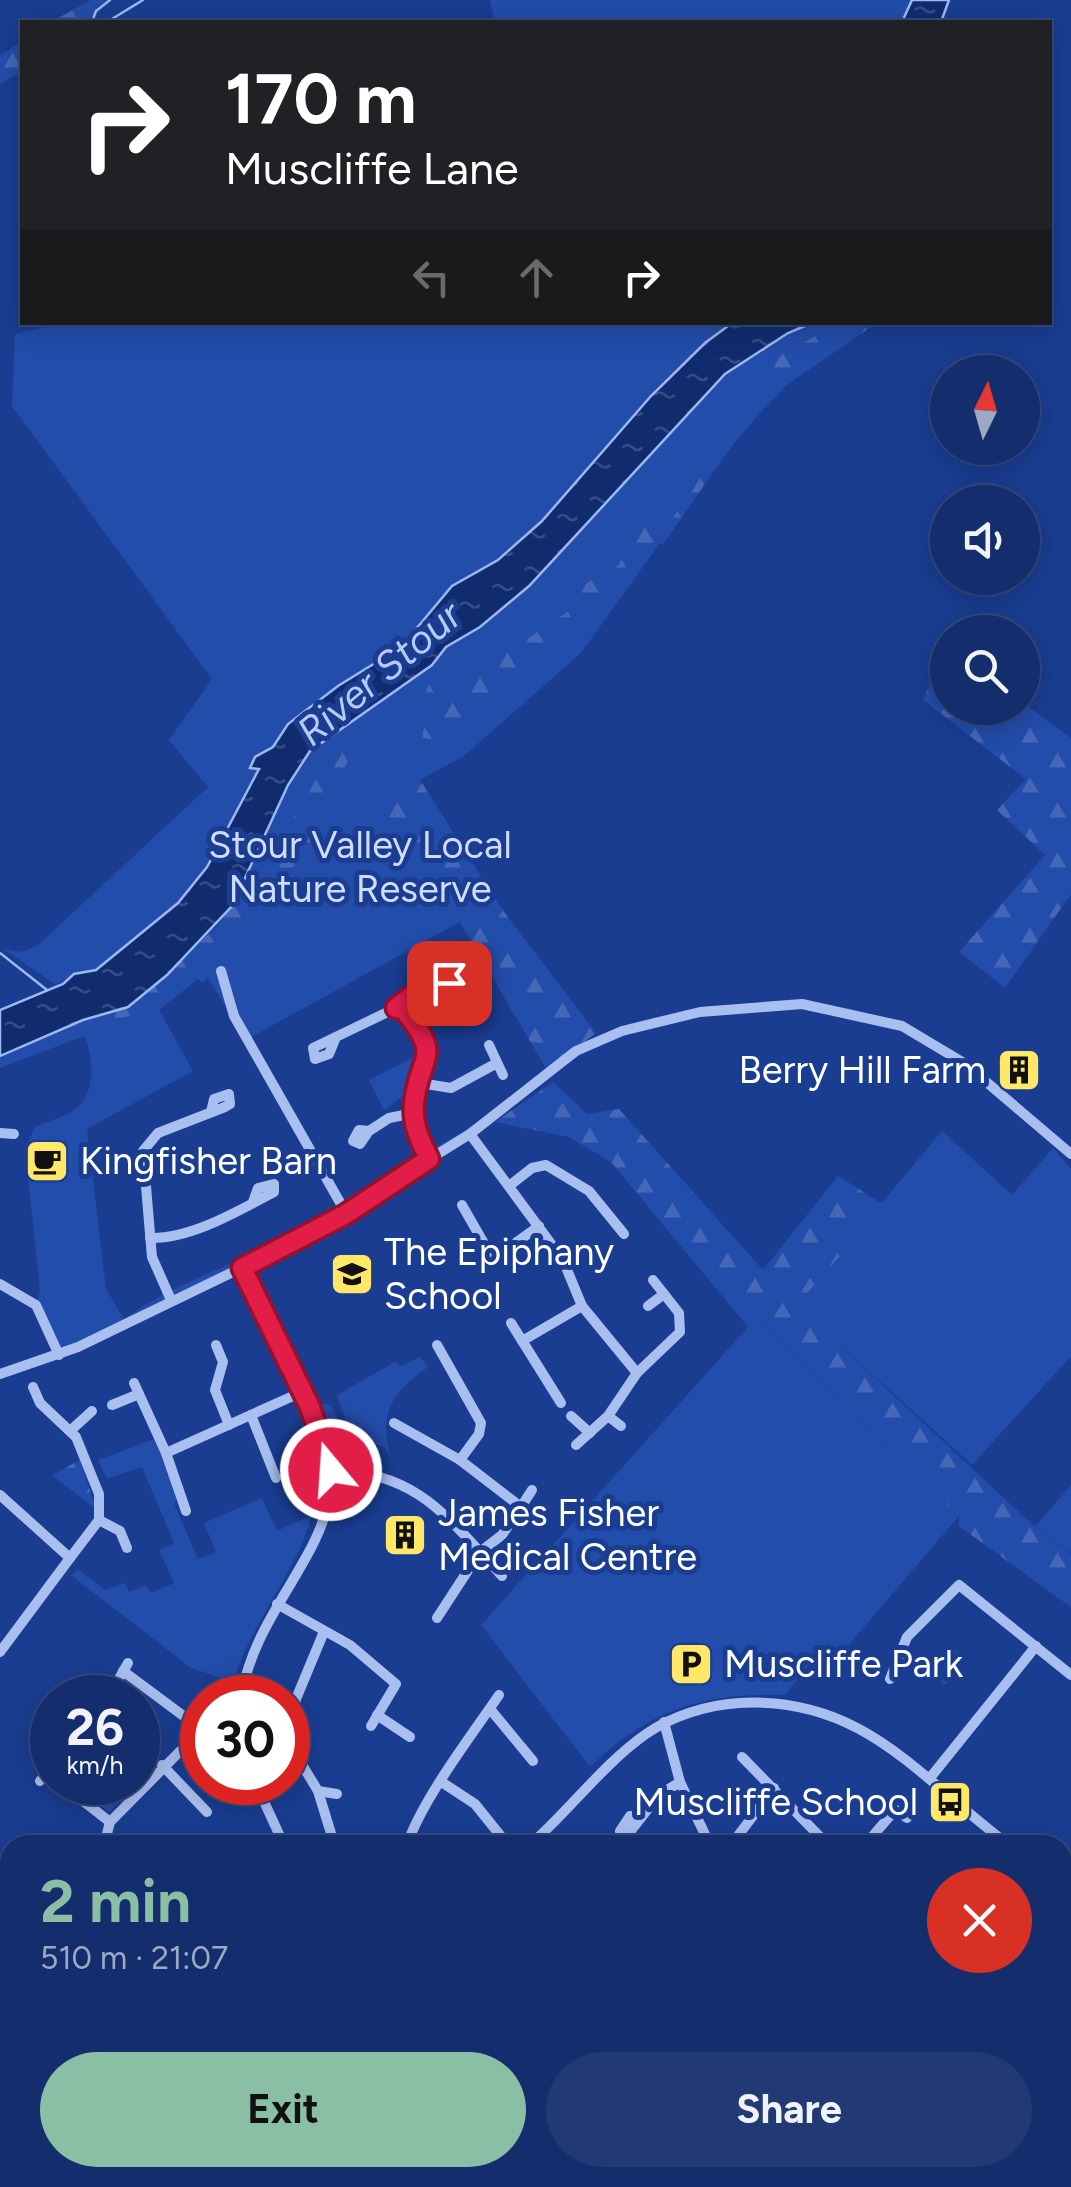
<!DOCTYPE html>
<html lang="en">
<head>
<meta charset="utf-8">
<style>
	body { margin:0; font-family:Figtree,sans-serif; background:#213a75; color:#f1f3f6; height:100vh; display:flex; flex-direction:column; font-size:38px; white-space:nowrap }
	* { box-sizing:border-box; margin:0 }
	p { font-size:32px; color:#9da8c2 }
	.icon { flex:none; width:55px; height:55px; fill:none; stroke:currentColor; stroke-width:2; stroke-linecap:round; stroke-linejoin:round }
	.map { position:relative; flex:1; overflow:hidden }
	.side { position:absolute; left:0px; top:1835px; width:1072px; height:352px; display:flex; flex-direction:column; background:#142e6d; border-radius:30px 30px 0 0; box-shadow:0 5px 25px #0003,0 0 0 2px #334a80 }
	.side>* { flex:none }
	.banner { position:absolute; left:20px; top:20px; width:1032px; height:305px; border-radius:0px; box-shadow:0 5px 25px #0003,0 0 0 2px #334a80; background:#202124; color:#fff; overflow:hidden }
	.needle { width:65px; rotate:5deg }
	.buttons { position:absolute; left:930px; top:355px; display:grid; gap:20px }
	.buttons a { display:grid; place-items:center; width:110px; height:110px; border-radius:50%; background:#142e6d; box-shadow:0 5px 25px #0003,0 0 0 2px #334a80; font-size:50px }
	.speed { position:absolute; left:30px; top:1675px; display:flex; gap:20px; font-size:50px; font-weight:700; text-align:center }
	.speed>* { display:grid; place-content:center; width:130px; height:130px; border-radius:50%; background:#142e6d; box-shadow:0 5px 25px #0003,0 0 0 2px #334a80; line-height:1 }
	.speed small { font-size:25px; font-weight:400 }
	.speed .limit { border:15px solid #d22; background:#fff; color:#111 }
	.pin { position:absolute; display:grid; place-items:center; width:85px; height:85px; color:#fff; margin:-42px; border-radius:20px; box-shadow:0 5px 15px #0006 }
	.me { position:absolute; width:110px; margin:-55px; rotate:342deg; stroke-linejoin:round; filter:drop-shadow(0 0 8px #0008) }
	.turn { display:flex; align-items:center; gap:35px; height:210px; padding:0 40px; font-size:45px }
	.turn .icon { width:130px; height:130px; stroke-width:2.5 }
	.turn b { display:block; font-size:70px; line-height:85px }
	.lanes { display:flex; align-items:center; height:95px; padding:0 40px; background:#0003; justify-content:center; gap:50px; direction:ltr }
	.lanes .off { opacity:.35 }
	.round { display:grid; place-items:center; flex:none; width:105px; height:105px; border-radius:52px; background:#213a75 }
	.headline { display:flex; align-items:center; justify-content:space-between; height:170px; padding:0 40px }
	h1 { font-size:60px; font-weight:700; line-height:75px; color:#8abfa5 }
	.cta { display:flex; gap:20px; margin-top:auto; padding:20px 40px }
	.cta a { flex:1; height:115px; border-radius:60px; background:#8abfa5; color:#111; font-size:40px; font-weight:700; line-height:115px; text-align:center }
	.cta a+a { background:#213a75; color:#f1f3f6 }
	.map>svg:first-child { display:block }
</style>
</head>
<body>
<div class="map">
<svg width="1071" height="2187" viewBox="0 0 1071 2187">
	<defs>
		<pattern id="forest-firs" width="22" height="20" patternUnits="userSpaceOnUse" patternTransform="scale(2.5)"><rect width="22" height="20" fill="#234daa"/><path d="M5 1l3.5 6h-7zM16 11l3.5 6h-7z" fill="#4468b7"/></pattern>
		<pattern id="water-ripples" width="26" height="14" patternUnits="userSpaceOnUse" patternTransform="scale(2.5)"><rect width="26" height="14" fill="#112c6e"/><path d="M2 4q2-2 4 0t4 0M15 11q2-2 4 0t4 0" fill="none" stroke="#354c84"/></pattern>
	</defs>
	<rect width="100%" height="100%" fill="#1a3d91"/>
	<!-- green -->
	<g fill="#234daa">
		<path d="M490,0h422l-10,22h-407z"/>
		<path d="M66,322l666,1 -81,73 -109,125 -44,39 -46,26 -51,61 -63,39 -41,31 -24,30 -18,10 4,12 -66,120 -97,81 -41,14 -52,-35 18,3 16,-6 171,-159 -39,-47 43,-61 -200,-273 3,-72z"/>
		<path d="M812,323h65l-89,61 -26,27 -43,50 -138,192 -117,103 -44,24 81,128 -41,14 -214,118 -38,-62 -6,5 -4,-4 -39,31 34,61 -106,58 19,160 18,30c49,-35 97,-49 150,-75 79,-39 147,-93 225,-132l-153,101 -287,142 -23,-50 4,-15 -15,-141 10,-22c13,-6 34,-11 44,-21 17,-16 14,-52 5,-70l-84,32v-12l83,-36 45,-13 16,-11 57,-52 32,-37 55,-122 22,-33 123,-86 14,-19 33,-19 49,-42 196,-212 63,-41z"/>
		<path d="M412,1058l-6,36 -22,16 -15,-30z"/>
		<path d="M942,1131l70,64 41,-47 18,21v187l-99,109 -176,-160z"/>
		<path d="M757,1317l202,199 -125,146 -14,-10 -35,43c-79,-3 -138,15 -195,72l-109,-142z"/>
		<path d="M420,1357l8,10c-36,25 -50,46 -37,90l-7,-10 -33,-11 -14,-41 58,-33 7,4z"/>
		<path d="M318,1404l13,1 14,33 24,11 6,18 -35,-8z"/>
		<path d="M157,1438l21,51 -3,17 23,53 18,-7 -12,-29 58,-25 15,33 33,-15 -19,-44 26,-10c8,83 -61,144 -84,220l-42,-14 -120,-93 7,-6 27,21 20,-7 4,9 17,-7 4,8 24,-10 -15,-33 15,-7 -32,-76 -35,12 -9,-19z"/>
		<path d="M1071,1485v68l-36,-26z"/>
		<path d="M954,1649l13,8 -22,28 -13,-9z"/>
		<path d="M69,1783h59l6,5 -25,24z"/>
	</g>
	<!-- forest -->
	<g fill="url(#forest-firs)">
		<path d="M91,0h16l-10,7 -8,15h-38z"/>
		<path d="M22,41v30l-22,13v-28z"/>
		<path d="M839,323h38c-29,20 -63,39 -90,62 -52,45 -84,106 -125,160l-4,-4 -83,93 -58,54 -44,32 -24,7 -13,13 -13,-2 -1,-34 7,-20 17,-10 33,-7 30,-16 66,-44 8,-22 36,-20 15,-34 38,-12 20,-29 -4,-26 5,-12c21,-11 74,-43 79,-69 1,-8 0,-16 2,-24z"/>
		<path d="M946,646l2,62h74l1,-5 48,35v156l-66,94 -46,-36 86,-97 -48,-45 29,-31 -103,-79z"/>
		<path d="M365,733l-30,50 -7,50 -41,40 -66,89 -105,61 -2,-10 30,-17 76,-73 31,-56 44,-51 35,-60z"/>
		<path d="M420,780l81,128 95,125 -49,37 -87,-148 14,-6 -17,-20 -20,-39 -67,-42 9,-12z"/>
		<path d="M553,1082l34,32 32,-5 144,161 75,-94 46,29 -87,100 238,222 36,27v53l-112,-81v-10l-201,-198 -10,9 -137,-165 -42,-25 -74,-15z"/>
		<path d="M80,1460l16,49 -44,-34z"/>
	</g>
	<!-- water -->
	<g fill="url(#water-ripples)" stroke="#9cb8f1" stroke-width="2.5">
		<path d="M912,0h37l-8,22h-39z"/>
		<path d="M732,323h80l-24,10 -63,41 -196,212 -49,41 -34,20 -14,18 -122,86 -22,34 -56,121 -65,69 -39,32 -45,13 -83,36v-46l63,-26 11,-10 22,-4 82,-67 29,-36 52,-98 -9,-1 5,-11 18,-10 15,-23 50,-38 63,-39 51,-61 46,-26 44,-39 109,-125 54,-53z"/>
	</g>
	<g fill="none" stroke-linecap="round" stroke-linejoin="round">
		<!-- stream -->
		<g stroke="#9cb8f1" stroke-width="2.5">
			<path d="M92,22l4,-11 14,-11"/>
			<path d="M107,22l36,-22"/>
			<path d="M0,953l47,37"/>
		</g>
		<!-- minor -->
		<g stroke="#a9bfef" stroke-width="10">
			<path d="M221,971l13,45 112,197"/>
			<path d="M396,1008c13,-16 30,-23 48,-32l5,7 -12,8 -13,-5"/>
			<path d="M336,1037l-7,17 -14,5 -2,-11 83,-40 7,1c43,50 14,47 11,96 -2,20 7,37 15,54"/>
			<path d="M489,1045l14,30"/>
			<path d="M420,1083l31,5 46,-25"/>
			<path d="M369,1131l-9,13 -7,-3 6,-11 10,1 20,-13 25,-5"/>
			<path d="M0,1133l14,1"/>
			<path d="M470,1134l93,126 19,46 55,67"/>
			<path d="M509,1186l23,-18 14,-3 43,26 35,43"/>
			<path d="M462,1205l28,49 16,-4 33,-24"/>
			<path d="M150,1238c41,1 88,-27 124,-46v-8l-16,4 -5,14"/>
			<path d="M0,1284l36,21 23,50"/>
			<path d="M171,1300l-19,-43 -9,-106 15,-18 67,-26 5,-3 -1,-10 -15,5 -3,13"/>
			<path d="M648,1306l16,-12"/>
			<path d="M511,1323l50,80"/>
			<path d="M522,1341l60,-35"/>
			<path d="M216,1345l7,17 -8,28 14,35"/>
			<path d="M437,1345l44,78 -2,11 -19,26"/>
			<path d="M0,1374l78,-27 217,-105 175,-108 106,-83 46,-20 78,-19 102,-8 100,22 62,37 107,91"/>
			<path d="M134,1383l32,70 20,58"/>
			<path d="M33,1387l7,16 36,34 23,57v26l-29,38"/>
			<path d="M112,1405l27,-11"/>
			<path d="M251,1415l25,63"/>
			<path d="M571,1416l19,17"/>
			<path d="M608,1416l13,10"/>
			<path d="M394,1423l66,37 61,47 -19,28 -22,17 -43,66"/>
			<path d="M70,1431l22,-20"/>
			<path d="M576,1445l32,-29 29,-43 43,-41 -1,-19 -26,-33"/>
			<path d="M166,1453l136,-61"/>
			<path d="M331,1470c87,2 116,47 171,106"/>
			<path d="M0,1495l70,63 -70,94"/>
			<path d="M521,1507l11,-17"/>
			<path d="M99,1520l21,11 7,17"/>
			<path d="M277,1604l73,41 46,39 -25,42"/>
			<path d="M323,1634l-27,65 -5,33 1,16 26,43 15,49"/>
			<path d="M123,1671l78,58"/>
			<path d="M890,1679l17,-42 52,-52 112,90"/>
			<path d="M108,1698l20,-35"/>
			<path d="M241,1698c9,-55 38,-92 64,-139 15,-26 28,-56 26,-87 -4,-54 -63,-154 -89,-205"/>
			<path d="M490,1709l43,52"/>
			<path d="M377,1715l33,22"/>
			<path d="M664,1722l16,60 30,63"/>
			<path d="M742,1757l86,88"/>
			<path d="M162,1765l45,47"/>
			<path d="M930,1778l106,-132"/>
			<path d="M40,1781l12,-15"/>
			<path d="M59,1782l51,40"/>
			<path d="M255,1782l29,63"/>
			<path d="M443,1783l32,21 33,41"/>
			<path d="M318,1791l19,3"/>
			<path d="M886,1803l21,15"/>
			<path d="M640,1818l-10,-2 -10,15 6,6 33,-42 21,-13"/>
			<path d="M104,1845l6,-23 92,-93"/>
			<path d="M407,1845c15,-45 64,-109 92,-150"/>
			<path d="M530,1845c40,-35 72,-80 116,-111 26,-18 61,-29 93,-31 125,-7 180,75 270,142"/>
			<path d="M731,1845l43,-57"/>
			<path d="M865,1845l30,-35"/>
			<path d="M0,1878l7,-9"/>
			<path d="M1062,1887l9,7"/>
			<path d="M1062,2026l9,-13"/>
			<path d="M0,2032l5,-40"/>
			<path d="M0,2044l10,-6"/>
			<path d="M681,2178l10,9"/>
			<path d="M991,2178l11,9"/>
			<path d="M108,2187l3,-9"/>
			<path d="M235,2187l10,-9"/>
			<path d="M420,2187l6,-9"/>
			<path d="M532,2187l2,-9"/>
			<path d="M794,2187l8,-9"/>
			<path d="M947,2187l7,-9"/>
		</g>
		<!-- major -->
		<g stroke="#f1f4ff" stroke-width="14">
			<path d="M0,1988l10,8"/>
			<path d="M162,2178l7,9"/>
		</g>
	</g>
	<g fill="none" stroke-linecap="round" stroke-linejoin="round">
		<!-- route casing -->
		<g stroke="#92132f" stroke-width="25">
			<path id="route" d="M331,1470l-21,-63 -68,-139 104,-54 83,-55c-8,-17 -17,-34 -15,-54 3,-48 32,-46 -11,-96l-7,-1 28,-22 13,5 12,-8"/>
		</g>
		<!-- route -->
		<use href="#route" stroke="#e11d48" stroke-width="18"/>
	</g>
	<!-- icons -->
	<defs>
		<g id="building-square" transform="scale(2.25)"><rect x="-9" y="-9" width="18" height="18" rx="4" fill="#ffe867" stroke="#1a3d91"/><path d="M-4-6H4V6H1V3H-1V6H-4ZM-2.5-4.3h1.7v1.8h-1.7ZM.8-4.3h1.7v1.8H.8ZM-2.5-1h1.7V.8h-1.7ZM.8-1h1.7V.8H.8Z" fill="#111"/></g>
		<g id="cafe-square" transform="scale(2.25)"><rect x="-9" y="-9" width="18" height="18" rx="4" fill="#ffe867" stroke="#1a3d91"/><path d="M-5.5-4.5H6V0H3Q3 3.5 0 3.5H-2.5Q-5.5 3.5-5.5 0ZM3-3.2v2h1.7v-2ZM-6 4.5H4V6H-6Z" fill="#111"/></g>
		<g id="school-square" transform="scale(2.25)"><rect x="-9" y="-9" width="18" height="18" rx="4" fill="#ffe867" stroke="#1a3d91"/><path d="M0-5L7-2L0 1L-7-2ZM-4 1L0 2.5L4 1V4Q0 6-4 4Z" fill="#111"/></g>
		<g id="parking-square" transform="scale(2.25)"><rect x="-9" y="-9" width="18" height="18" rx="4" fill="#ffe867" stroke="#1a3d91"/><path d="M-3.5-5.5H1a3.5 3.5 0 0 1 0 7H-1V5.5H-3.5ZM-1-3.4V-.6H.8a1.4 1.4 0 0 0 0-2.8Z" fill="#111"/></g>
		<g id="bus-square" transform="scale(2.25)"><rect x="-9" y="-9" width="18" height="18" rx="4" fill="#ffe867" stroke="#1a3d91"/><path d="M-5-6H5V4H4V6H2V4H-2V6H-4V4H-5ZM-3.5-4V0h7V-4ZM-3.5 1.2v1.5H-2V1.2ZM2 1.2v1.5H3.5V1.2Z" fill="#111"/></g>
	</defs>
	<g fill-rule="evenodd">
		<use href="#building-square" x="1019" y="1070"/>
		<use href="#cafe-square" x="47" y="1161"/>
		<use href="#school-square" x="352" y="1274"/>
		<use href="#building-square" x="405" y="1535"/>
		<use href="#parking-square" x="691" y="1664"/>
		<use href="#bus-square" x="950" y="1802"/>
	</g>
	<g text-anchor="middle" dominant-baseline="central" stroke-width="10" stroke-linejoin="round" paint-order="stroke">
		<!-- park labels -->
		<g font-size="38" fill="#cfddfa" stroke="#1a3d91">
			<text x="360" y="845">Stour Valley Local<tspan x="360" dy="44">Nature Reserve</tspan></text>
		</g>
		<!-- poi labels -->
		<g font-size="38" fill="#fff" stroke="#1a3d91" text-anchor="start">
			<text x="986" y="1070" text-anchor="end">Berry Hill Farm</text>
			<text x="80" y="1161">Kingfisher Barn</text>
			<text x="384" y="1252">The Epiphany<tspan x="384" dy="44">School</tspan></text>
			<text x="438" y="1513">James Fisher<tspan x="438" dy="44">Medical Centre</tspan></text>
			<text x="724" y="1664">Muscliffe Park</text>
			<text x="918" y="1802" text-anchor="end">Muscliffe School</text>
		</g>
		<!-- water labels -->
		<g font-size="40" font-style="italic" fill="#b5caf6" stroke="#1a3d91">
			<text transform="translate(379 673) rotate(-40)">River Stour</text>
		</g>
	</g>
</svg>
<div class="buttons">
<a><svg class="needle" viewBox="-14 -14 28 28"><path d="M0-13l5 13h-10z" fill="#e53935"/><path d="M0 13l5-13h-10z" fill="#9da8c2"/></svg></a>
<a><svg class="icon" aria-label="sound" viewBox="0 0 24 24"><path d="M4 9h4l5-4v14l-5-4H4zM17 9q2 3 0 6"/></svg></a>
<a><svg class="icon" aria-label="search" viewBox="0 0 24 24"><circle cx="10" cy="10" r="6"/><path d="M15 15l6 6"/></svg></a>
</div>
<div class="speed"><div>26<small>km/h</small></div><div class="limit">30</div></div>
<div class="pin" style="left:449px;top:983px;background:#d93025"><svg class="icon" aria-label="arrive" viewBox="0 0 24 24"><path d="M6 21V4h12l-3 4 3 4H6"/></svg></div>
<svg class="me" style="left:331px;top:1470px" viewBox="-20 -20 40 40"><circle r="17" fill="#e11d48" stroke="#fff" stroke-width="3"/><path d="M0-11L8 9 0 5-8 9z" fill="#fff"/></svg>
<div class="banner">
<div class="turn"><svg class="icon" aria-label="right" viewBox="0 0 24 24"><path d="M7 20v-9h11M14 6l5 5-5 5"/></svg><div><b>170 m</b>Muscliffe Lane</div></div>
<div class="lanes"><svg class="icon off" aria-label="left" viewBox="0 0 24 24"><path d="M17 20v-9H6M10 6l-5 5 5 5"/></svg><svg class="icon off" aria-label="ahead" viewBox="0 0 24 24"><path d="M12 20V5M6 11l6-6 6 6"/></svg><svg class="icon" aria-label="right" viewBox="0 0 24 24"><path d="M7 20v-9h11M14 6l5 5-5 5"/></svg></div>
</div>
<section class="side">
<div class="headline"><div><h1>2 min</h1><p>510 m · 21:07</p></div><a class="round" style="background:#d93025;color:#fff"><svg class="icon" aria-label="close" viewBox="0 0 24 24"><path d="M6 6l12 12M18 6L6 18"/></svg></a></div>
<div class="cta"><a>Exit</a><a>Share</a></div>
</section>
</div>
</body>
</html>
